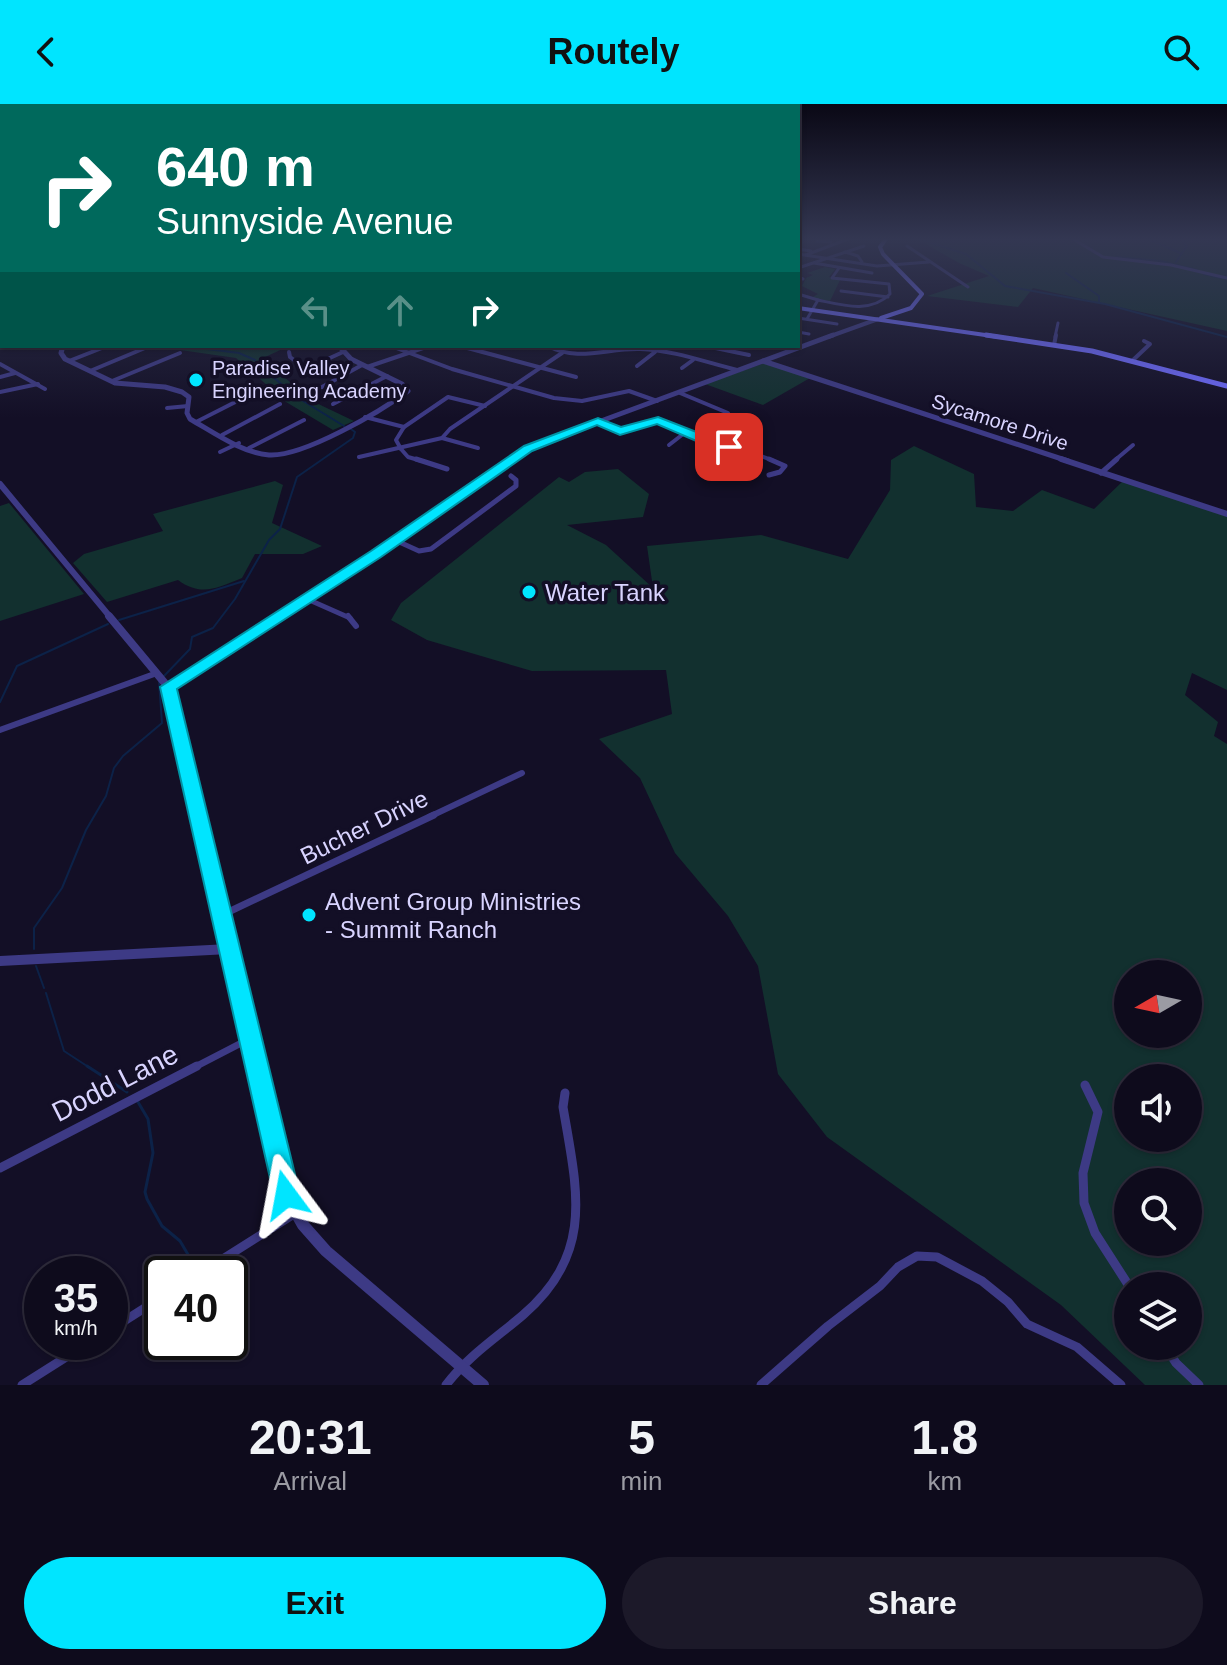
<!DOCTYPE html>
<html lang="en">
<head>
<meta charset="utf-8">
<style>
	body { margin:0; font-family:Helvetica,sans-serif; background:#1c1929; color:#f1f3f6; height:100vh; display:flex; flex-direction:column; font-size:30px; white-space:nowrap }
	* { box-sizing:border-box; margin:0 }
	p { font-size:26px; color:#9b9ba3 }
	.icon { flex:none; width:44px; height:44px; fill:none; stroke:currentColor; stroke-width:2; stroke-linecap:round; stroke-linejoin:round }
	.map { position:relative; height:1281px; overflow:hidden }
	.drawer { display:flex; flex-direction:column; background:#0e0b1c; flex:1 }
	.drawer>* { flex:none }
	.banner { position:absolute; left:0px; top:0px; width:800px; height:244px; box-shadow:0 2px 6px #0004,0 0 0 2px #2e2b3b; background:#00695c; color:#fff; overflow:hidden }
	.needle { width:52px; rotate:261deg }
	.fabs { position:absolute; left:1114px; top:856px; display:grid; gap:16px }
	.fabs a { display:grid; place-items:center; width:88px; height:88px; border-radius:50%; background:#0e0b1c; box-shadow:0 2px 6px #0004,0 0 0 2px #2e2b3b; font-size:40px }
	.speed { position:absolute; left:24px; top:1152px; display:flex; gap:16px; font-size:40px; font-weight:700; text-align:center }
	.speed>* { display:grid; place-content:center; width:104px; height:104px; border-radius:50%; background:#0e0b1c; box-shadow:0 2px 6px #0004,0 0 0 2px #2e2b3b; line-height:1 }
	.speed small { font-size:20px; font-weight:400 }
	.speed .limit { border:4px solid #111; border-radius:12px; background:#fff; color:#111 }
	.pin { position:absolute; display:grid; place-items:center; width:68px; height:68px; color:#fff; margin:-34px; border-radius:16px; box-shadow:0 4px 12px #0006 }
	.me { position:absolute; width:88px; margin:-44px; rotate:347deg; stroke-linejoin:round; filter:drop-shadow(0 0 6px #0008) }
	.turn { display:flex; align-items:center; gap:28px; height:168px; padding:0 24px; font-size:36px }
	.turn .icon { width:104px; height:104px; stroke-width:2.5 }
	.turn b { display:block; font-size:56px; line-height:68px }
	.lanes { display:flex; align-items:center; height:76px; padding:0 24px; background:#0003; justify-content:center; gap:40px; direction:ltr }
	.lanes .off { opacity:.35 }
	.eta { display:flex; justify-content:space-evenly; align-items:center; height:136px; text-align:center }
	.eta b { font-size:48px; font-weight:700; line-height:56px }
	.button { display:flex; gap:16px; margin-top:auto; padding:16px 24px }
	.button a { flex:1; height:92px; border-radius:48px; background:#00e5ff; color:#111; font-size:32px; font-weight:700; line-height:92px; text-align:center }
	.button a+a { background:#1c1929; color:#f1f3f6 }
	header { display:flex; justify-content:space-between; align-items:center; height:104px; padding:0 24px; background:#00e5ff; color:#111; font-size:36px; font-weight:700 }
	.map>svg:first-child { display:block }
</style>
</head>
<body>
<header><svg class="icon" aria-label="back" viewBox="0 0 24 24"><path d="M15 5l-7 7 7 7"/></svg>Routely<svg class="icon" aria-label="search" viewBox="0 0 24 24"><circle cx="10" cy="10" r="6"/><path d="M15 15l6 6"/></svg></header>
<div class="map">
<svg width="1227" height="1281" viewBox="0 0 1227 1281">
	<rect width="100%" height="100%" fill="#130f26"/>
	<!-- green -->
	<g fill="#12302f" fill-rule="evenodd">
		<path d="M917,135h310v92l-194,-43 -15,19 -91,-11 62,-20 -30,-13z"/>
		<path d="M825,163l10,2 -6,8 11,3 -10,21 -19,-3 7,-4 -16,-8 4,-8 7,-3 -6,-2z"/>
		<path d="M152,242h137l-26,12 47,42 44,21 -21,9 -47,-28 -50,-44z"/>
		<path d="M765,259l45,15 -47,27 -58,-21z"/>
		<path d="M914,342l60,28 2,33 37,4 29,-21 52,19 30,-29 103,35v175l-35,-17 -7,22 33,27 -4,14 13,8v641h-82l-84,-80 -234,-168 -49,-63 -20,-108 -30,-50 -53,-63 -35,-75 -41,-39 73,-25 -6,-44 -134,1 -105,-31 -36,-20 10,-17 158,-126 10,5 16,-10 33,-3 31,25 -6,23 -76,8 39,20 47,43 -6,-42 114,-11 87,24 42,-69 1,-30zM1128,870h60v60h-60zM1128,974h60v60h-60zM1128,1078h60v60h-60zM1128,1182h60v60h-60z"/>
		<path d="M275,377l8,4 -11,38 50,23 -19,8h-48l-13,24c-25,10 -41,19 -64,2l-71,22 -34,-39 11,-9 79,-23 -10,-17z"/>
		<path d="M9,399l75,91 -84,27v-115z"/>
	</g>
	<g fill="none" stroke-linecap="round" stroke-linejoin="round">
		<!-- stream-far1 -->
		<g stroke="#0c2248" stroke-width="2">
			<path d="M919,135l47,15 39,32 100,18 122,33"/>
			<path d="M1080,135l12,10"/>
			<path d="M1149,135l31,14"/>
			<path d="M1117,153l43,4 37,9"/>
			<path d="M1176,158l11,-16 -6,-7"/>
			<path d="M1066,169l33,23v5"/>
			<path d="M1204,170l17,4"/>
			<path d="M183,242l56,7 16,7"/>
			<path d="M256,258l39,34 49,30"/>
			<path d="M119,516l125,-39"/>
			<path d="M164,572l26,-27 2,-12 21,-9 22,-29 34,-59 11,-11 17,-52 56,-39 2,-6 -4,-3"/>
			<path d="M0,598l17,-36 91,-42"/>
			<path d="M34,845v-21l28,-40 24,-58 20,-34 8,-28 9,-12 39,-33 -3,-41"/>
			<path d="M36,862l8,22"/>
			<path d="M46,889l18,58 26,17"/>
		</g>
		<!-- stream -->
		<g stroke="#0c2248" stroke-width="3">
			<path d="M87,962l40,26"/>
			<path d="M138,998l10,17 5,34 -8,39 2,7 15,27 18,15 13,22"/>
		</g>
		<!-- minor-far5 -->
		<g stroke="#3d3a85" stroke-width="3">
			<path d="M1073,135l30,18 68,8 56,13"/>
			<path d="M817,137l14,1"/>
			<path d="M907,142l61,41"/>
			<path d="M798,145l13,2"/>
			<path d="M845,148l13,4 4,6"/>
			<path d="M798,150l79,12 52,-4"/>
			<path d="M806,151l42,-16"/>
			<path d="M814,159l58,10"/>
			<path d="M798,164l66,-22"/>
			<path d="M798,173l5,2"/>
			<path d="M841,187l47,6"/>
			<path d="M798,190l20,6 -11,19"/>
			<path d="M818,196c24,5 52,14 72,-6l-1,-10 -57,-6 7,-10"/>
			<path d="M798,214l39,6"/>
			<path d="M798,228l11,2"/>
			<path d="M1055,233l3,-14"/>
		</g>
		<!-- minor-far4 -->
		<g stroke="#3d3a85" stroke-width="4">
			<path d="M1054,241l2,-10"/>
			<path d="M391,242l61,23 102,29 28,3 47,-10 28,10"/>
			<path d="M460,242l116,31"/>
			<path d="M548,242c30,16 59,2 92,3 33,1 65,13 97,21"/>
			<path d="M706,242l43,9"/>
			<path d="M289,248l1,5 16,12 37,-17"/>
			<path d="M69,257l38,-15"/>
			<path d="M1132,257l18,-17 -6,-3"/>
			<path d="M0,260l45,25"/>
			<path d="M637,262l18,-14"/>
			<path d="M367,263l62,-21"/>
			<path d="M682,264l11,-8"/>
			<path d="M90,267l55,-23"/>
			<path d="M0,273l15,-4"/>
			<path d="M112,277l68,-28"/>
			<path d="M309,285l13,-2 40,-22"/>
			<path d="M0,288l38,-8"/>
			<path d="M680,289l48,20"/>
			<path d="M333,300l54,-28"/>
			<path d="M167,304l21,-2"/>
			<path d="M365,313l39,10"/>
			<path d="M598,317l22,10 38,-11 54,23 34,7 28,11"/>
			<path d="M196,318l65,-33"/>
			<path d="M222,331l58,-31"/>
			<path d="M442,334l36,10"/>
			<path d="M669,341l18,-14"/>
			<path d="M249,344l55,-28"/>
			<path d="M401,345l-5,-9 8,-13 44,-30 37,9"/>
			<path d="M401,345l7,8 14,4"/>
			<path d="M220,348l19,-9"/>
			<path d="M359,353l83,-19 8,-9 112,-76"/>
			<path d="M1114,357l19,-16"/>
		</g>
		<!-- minor-far3 -->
		<g stroke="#3d3a85" stroke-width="5">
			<path d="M416,355l31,10"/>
			<path d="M769,355l16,7 -5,6 -11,3"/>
			<path d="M1101,369l16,-14"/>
			<path d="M397,437l22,10 12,-2 85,-63v-6l-5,-4"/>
			<path d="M307,495l43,19"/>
		</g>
		<!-- minor-far2 -->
		<g stroke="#3d3a85" stroke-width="6">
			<path d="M348,512l8,10"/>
			<path d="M0,626l157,-57"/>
			<path d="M429,713l93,-44"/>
		</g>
		<!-- minor-far1 -->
		<g stroke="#3d3a85" stroke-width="7">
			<path d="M222,811l212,-100"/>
			<path d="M193,964l58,-30"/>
		</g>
		<!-- minor -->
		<g stroke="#3d3a85" stroke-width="9">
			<path d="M1085,981l13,27 -15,61 1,30 11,30 34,53"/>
			<path d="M0,1064l197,-102"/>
			<path d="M199,1170l95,-60"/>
			<path d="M110,1226l52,-33"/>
			<path d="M1165,1242l11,17 23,22"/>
			<path d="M22,1281l68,-43"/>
			<path d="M446,1281c22,-29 50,-47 77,-70 72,-62 54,-125 40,-208l2,-14"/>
			<path d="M761,1281l67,-59 52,-40 18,-19 19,-11 20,1 45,24 26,21 19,22 50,23 44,38"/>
		</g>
		<!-- tertiary-far5 -->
		<path stroke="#3d3a85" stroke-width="4" d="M828,233l50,-18"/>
		<!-- tertiary-far4 -->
		<g stroke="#3d3a85" stroke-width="5">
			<path d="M63,242l-2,7 4,6 50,24 50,4 17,5 7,5 -2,16 3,6c23,13 52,34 79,36 34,2 111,-43 139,-64l-6,-7 -51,-25 -12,-13"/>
			<path d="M763,257l305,100"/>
			<path d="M509,357l19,-13 305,-113"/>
		</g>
		<!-- tertiary-far3 -->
		<g stroke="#3d3a85" stroke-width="6">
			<path d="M1061,355l166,55"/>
			<path d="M0,380l111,134"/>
			<path d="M276,514l107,-68 129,-91"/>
		</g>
		<!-- tertiary-far2 -->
		<g stroke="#3d3a85" stroke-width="8">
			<path d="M109,512l59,71 30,130"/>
			<path d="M168,583l111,-71"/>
		</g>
		<!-- tertiary-far1 -->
		<g stroke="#3d3a85" stroke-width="10">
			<path d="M198,711l59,253"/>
			<path d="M0,857l229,-12"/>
		</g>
		<!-- tertiary -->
		<path stroke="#3d3a85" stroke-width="12" d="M256,962l30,129 17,30 23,26 157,134"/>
		<!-- secondary-far1 -->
		<g stroke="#6f6bff" stroke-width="4">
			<path d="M798,204l201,29"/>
			<path d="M881,214l30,-10 11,-14 -39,-40 -3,-7 6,-8"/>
		</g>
		<!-- secondary -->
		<path stroke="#6f6bff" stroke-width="5" d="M986,231l106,16 135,35"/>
	</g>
	<!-- sky -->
	<linearGradient id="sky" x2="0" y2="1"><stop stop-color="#0a0815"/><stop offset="0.43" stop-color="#333752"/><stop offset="1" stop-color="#333752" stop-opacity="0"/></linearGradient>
	<rect width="1227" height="314" fill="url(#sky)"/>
	<!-- route -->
	<path fill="#00e5ff" stroke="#0095a6" stroke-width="2" d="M658,313l77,30 -6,4 -21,-5 -51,-22 -37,11 -23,-10 -65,26 -151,106 -204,132 123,506 -4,10 -10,4 -10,-4 -116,-518 211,-136 153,-105 74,-28 23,9z"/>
	<!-- markers -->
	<g fill="#00e5ff" stroke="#130f26" stroke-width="3">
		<circle cx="196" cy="276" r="8"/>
		<circle cx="529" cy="488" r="8"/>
		<circle cx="309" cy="811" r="8"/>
	</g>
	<g text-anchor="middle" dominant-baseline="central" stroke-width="7" stroke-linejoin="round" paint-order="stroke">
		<!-- far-poi labels -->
		<g font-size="20" fill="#d9d4ff" stroke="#130f26" text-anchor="start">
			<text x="212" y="264">Paradise Valley<tspan x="212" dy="23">Engineering Academy</tspan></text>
		</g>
		<!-- far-street labels -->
		<g font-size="20" fill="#d9d4ff" stroke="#130f26">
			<text transform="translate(1000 318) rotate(18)">Sycamore Drive</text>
		</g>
		<!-- poi labels -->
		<g font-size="24" fill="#d9d4ff" stroke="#130f26" text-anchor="start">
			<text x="545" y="488">Water Tank</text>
			<text x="325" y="797">Advent Group Ministries<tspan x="325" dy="28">- Summit Ranch</tspan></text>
		</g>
		<!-- street labels -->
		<g font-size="24" fill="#d9d4ff" stroke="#130f26">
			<text transform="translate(364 723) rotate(-26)">Bucher Drive</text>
		</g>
		<!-- near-street labels -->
		<g font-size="28" fill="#d9d4ff" stroke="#130f26">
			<text transform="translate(115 979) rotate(-27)">Dodd Lane</text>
		</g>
	</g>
</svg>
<div class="fabs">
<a><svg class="needle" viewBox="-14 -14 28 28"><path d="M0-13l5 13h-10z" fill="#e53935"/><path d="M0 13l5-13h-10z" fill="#9b9ba3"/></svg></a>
<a><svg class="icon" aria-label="sound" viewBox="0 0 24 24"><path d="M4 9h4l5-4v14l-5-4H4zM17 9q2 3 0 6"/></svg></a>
<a><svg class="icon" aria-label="search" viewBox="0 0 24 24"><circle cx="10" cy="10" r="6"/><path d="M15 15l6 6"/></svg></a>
<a><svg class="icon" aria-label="layers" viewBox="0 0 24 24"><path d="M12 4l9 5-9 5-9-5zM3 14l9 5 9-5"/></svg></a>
</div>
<div class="speed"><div>35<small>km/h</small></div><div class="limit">40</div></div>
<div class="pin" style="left:729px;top:343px;background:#d93025"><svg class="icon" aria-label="arrive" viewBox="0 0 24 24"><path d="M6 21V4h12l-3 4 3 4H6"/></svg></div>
<svg class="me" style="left:286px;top:1091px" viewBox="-20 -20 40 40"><path d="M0-17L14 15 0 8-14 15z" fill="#00e5ff" stroke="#fff" stroke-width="4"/></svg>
<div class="banner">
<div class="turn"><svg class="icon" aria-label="right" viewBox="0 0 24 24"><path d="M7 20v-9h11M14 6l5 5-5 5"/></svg><div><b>640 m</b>Sunnyside Avenue</div></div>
<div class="lanes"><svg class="icon off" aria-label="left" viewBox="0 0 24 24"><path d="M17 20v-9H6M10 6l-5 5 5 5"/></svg><svg class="icon off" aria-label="ahead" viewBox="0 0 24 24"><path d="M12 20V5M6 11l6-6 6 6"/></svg><svg class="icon" aria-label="right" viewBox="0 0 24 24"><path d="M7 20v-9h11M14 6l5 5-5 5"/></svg></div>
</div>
</div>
<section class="drawer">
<div class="eta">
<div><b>20:31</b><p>Arrival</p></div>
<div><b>5</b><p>min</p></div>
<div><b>1.8</b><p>km</p></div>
</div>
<div class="button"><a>Exit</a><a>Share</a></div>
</section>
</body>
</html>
